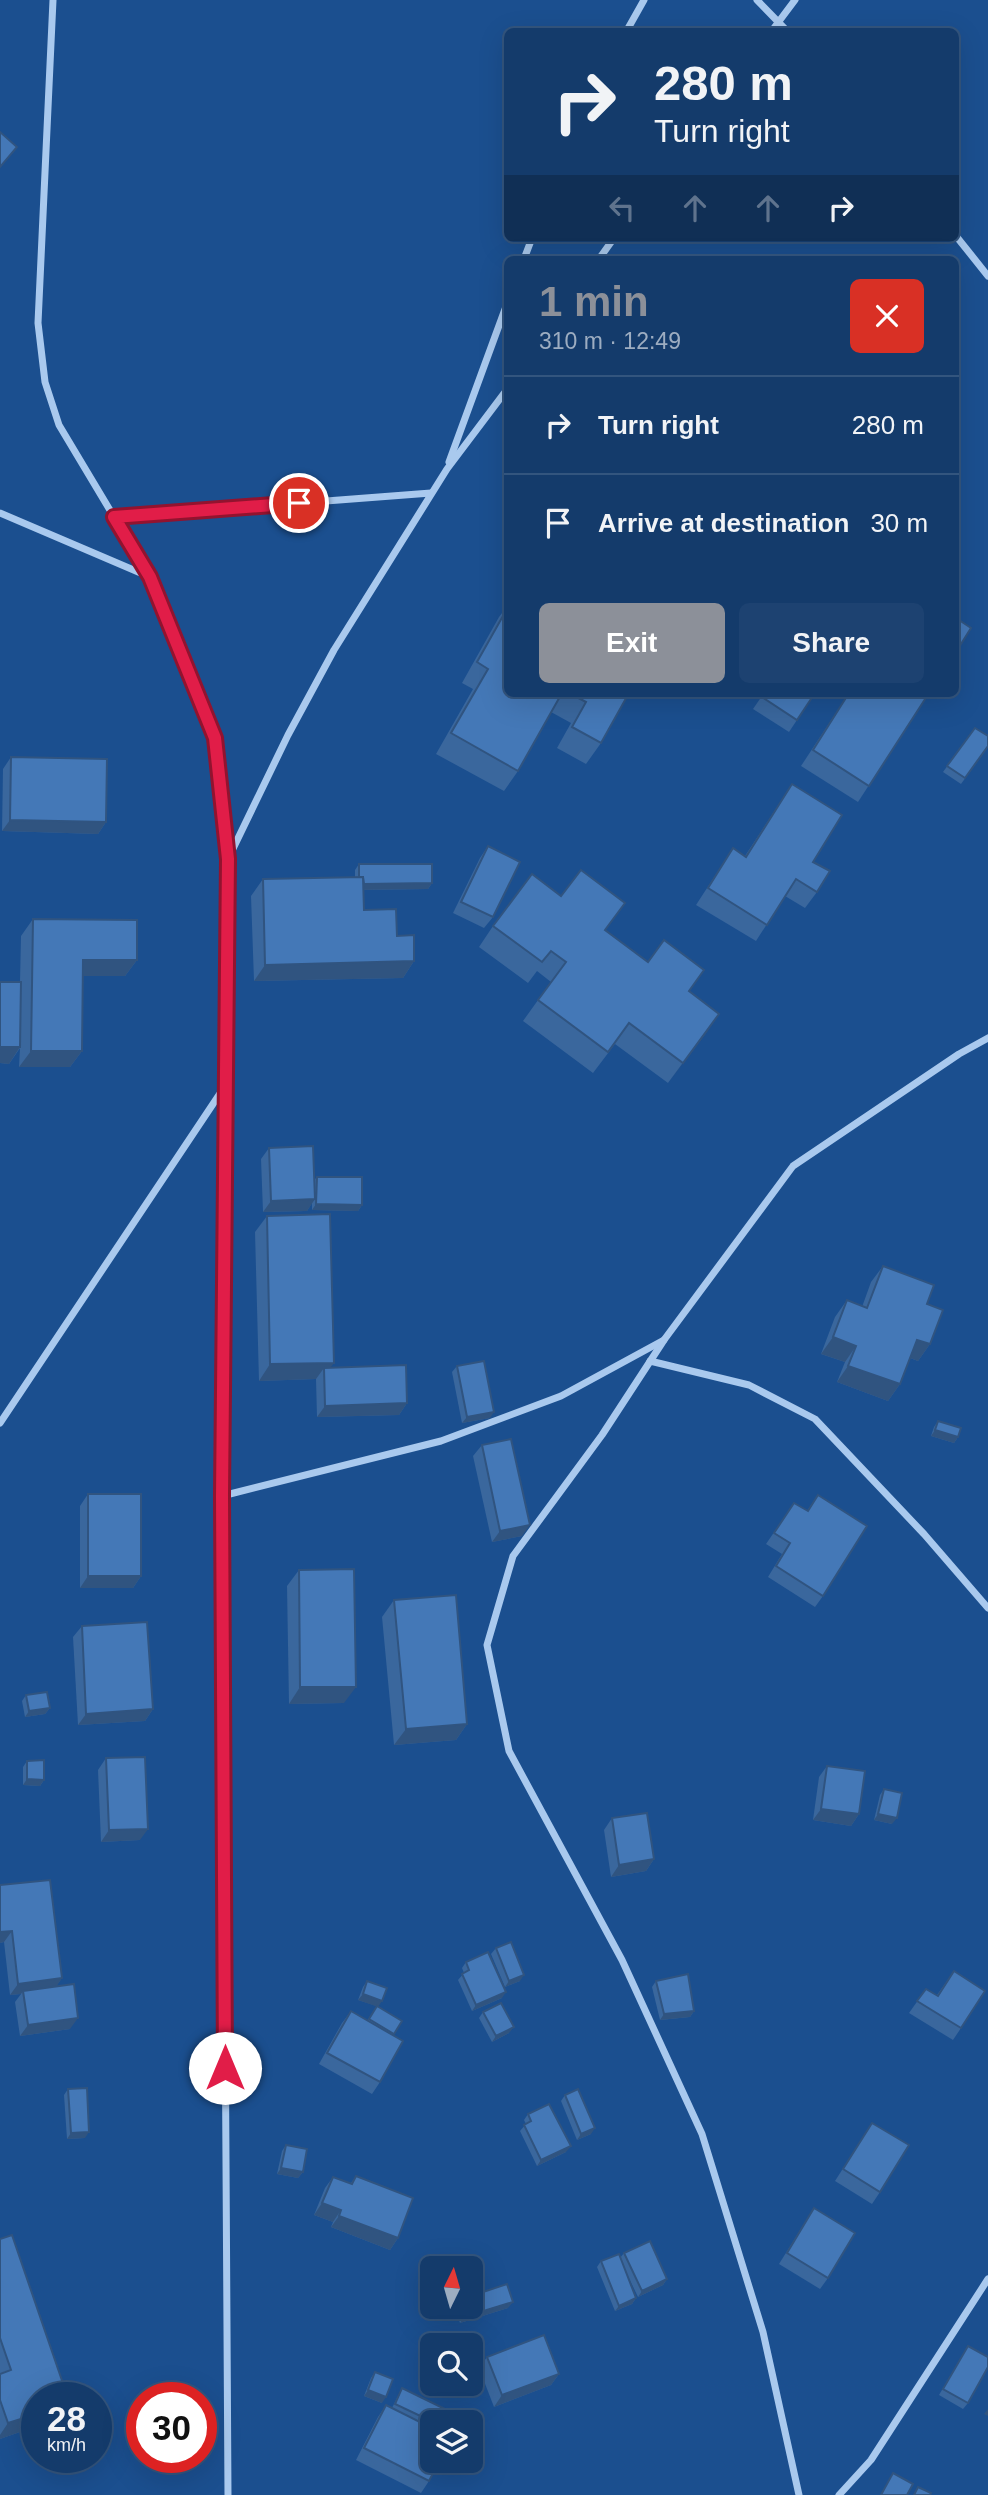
<!DOCTYPE html>
<html lang="en">
<head>
<meta charset="utf-8">
<style>
	body { margin:0; font-family:Helvetica,sans-serif; background:#1d4271; color:#f1f3f6; height:100vh; display:flex; flex-direction:column; font-size:26px; white-space:nowrap }
	* { box-sizing:border-box; margin:0 }
	p { font-size:23px; color:#9dadc1 }
	.icon { flex:none; width:38px; height:38px; fill:none; stroke:currentColor; stroke-width:2; stroke-linecap:round; stroke-linejoin:round }
	.map { position:relative; flex:1; overflow:hidden }
	.details { position:absolute; left:504px; top:256px; width:455px; height:441px; display:flex; flex-direction:column; background:#143b6b; border-radius:10px; box-shadow:0 7px 28px #0002,0 0 0 2px #33557e }
	.details>* { flex:none }
	.guide { position:absolute; left:504px; top:28px; width:455px; height:214px; border-radius:10px; box-shadow:0 7px 28px #0002,0 0 0 2px #33557e; background:#143b6b; color:#f1f3f6; overflow:hidden }
	.needle { width:46px; rotate:5deg }
	.tools { position:absolute; left:420px; top:2256px; display:grid; gap:14px }
	.tools a { display:grid; place-items:center; width:63px; height:63px; border-radius:10px; background:#143b6b; box-shadow:0 7px 28px #0002,0 0 0 2px #33557e; font-size:35px }
	.speed { position:absolute; left:21px; top:2382px; display:flex; gap:14px; font-size:35px; font-weight:700; text-align:center }
	.speed>* { display:grid; place-content:center; width:91px; height:91px; border-radius:50%; background:#143b6b; box-shadow:0 7px 28px #0002,0 0 0 2px #33557e; line-height:1 }
	.speed small { font-size:18px; font-weight:400 }
	.speed .limit { border:10px solid #d22; background:#fff; color:#111 }
	.pin { position:absolute; display:grid; place-items:center; width:60px; height:60px; color:#fff; margin:-30px; border:4px solid #fff; border-radius:50%; box-shadow:0 2px 7px #0007 }
	.me { position:absolute; width:77px; margin:-38px; rotate:0deg; stroke-linejoin:round; filter:drop-shadow(0 0 5px #0008) }
	.turn { display:flex; align-items:center; gap:24px; height:147px; padding:0 35px; font-size:32px }
	.turn .icon { width:91px; height:91px; stroke-width:2.5 }
	.turn b { display:block; font-size:49px; line-height:60px }
	.lanes { display:flex; align-items:center; height:66px; padding:0 35px; background:#0003; justify-content:center; gap:35px; direction:ltr }
	.lanes .off { opacity:.35 }
	.round { display:grid; place-items:center; flex:none; width:74px; height:74px; border-radius:10px; background:#1d4271 }
	.head { display:flex; align-items:center; justify-content:space-between; height:119px; padding:0 35px }
	h1 { font-size:42px; font-weight:600; line-height:52px; color:#8c9099 }
	.button { display:flex; gap:14px; margin-top:auto; padding:14px 35px }
	.button a { flex:1; height:80px; border-radius:10px; background:#8c9099; color:#fff; font-size:28px; font-weight:600; line-height:80px; text-align:center }
	.button a+a { background:#1d4271; color:#f1f3f6 }
	ul { padding:0; list-style:none }
	li { display:flex; align-items:center; gap:21px; height:98px; padding:0 35px; border-top:2px solid #33557e }
	li div { flex:1 }
	li b { display:block; font-size:26px }
	li em { font-style:normal }
	.map>svg:first-child { display:block }
</style>
</head>
<body>
<div class="map">
<svg width="988" height="2495" viewBox="0 0 988 2495">
	<rect width="100%" height="100%" fill="#1b4f8f"/>
	<g fill="none" stroke-linecap="round" stroke-linejoin="round">
		<!-- street -->
		<g stroke="#a9c9ee" stroke-width="7">
			<path d="M53,0l-15,323 7,59 14,43 91,152"/>
			<path d="M757,0l31,32"/>
			<path d="M626,32l18,-32"/>
			<path d="M771,32l24,-32"/>
			<path d="M956,236l32,40"/>
			<path d="M524,259l8,-21"/>
			<path d="M599,259l15,-21"/>
			<path d="M449,462l59,-161"/>
			<path d="M0,513l150,64 65,161 13,121 -6,637 6,999"/>
			<path d="M114,517l317,-24"/>
			<path d="M228,859l60,-124 46,-85 113,-181 61,-81"/>
			<path d="M664,1340l-62,95 -89,121 -26,89 22,106 113,209 80,174 61,198 36,163"/>
			<path d="M650,1361l99,24 66,34 109,115 64,74"/>
			<path d="M0,1423l225,-337"/>
			<path d="M222,1496l219,-55 120,-45 103,-56 129,-174 166,-112 29,-16"/>
			<path d="M839,2495l32,-35 117,-181"/>
		</g>
	</g>
	<!-- wall -->
	<g fill="#3a679d">
		<path d="M508,605v88h121l-28,50 -15,21 -29,-16 14,-25 -20,-11 -33,59 -14,20 -68,-37 37,-65 -11,-6 37,-66z"/>
		<path d="M764,693h51l-26,39 -36,-23z"/>
		<path d="M849,693h80l-71,109 -57,-36z"/>
		<path d="M975,728l13,19 -27,37 -18,-12z"/>
		<path d="M11,757l95,65 -8,12 -96,-3 1,-62z"/>
		<path d="M792,784l21,78 4,30 -12,16 -20,-12 -29,45 -60,-36 37,-57 12,8z"/>
		<path d="M488,846l5,71 -9,11 -31,-15 27,-55z"/>
		<path d="M359,864l73,19 -4,6 -64,1v20l33,26 17,25 -11,17 -149,3 -3,-85 12,-17 92,-2v-7z"/>
		<path d="M33,919l104,41 -12,16h-43v75l-12,16h-51l1,-19 -11,16 -9,-1v-81h20l1,-46z"/>
		<path d="M493,926l112,4 114,84 -51,69 -53,-39 -22,29 -70,-52 28,-39 -14,-11 -9,12 -49,-36z"/>
		<path d="M269,1148l45,32 3,-3 45,28 -4,6 -46,-1v-7l-5,8 -44,1 -2,-53z"/>
		<path d="M267,1216l63,152 77,35 -8,12 -82,2 -1,-38 -57,2 -4,-149z"/>
		<path d="M883,1266l44,38 3,40 -12,17 -8,-3 -10,26 -12,17 -51,-19 8,-20 -24,-8 14,-37 12,-17 15,7 9,-25z"/>
		<path d="M457,1366l33,52 -28,5 -10,-51z"/>
		<path d="M938,1421l20,16 -4,6 -23,-7 3,-9z"/>
		<path d="M482,1445l40,91 -30,6 -19,-86z"/>
		<path d="M88,1494l53,82 -8,12h-53v-82z"/>
		<path d="M818,1495l5,101 -8,11 -47,-30 14,-23 -16,-10 28,-41 13,8z"/>
		<path d="M299,1570l45,133 -55,1 -2,-118z"/>
		<path d="M394,1600l73,124 -11,16 -62,5 -12,-128z"/>
		<path d="M82,1626l71,83 -8,12 -67,4 -5,-88z"/>
		<path d="M26,1695l24,13 -5,6 -20,3 -3,-16z"/>
		<path d="M106,1758l34,82 -39,2 -3,-72z"/>
		<path d="M27,1761l17,19 -4,6 -17,-1v-18z"/>
		<path d="M827,1766l32,48 -8,12 -38,-6 6,-43z"/>
		<path d="M884,1789l8,35 -18,-4 6,-25z"/>
		<path d="M612,1818l42,41 -8,12 -35,6 -7,-47z"/>
		<path d="M0,1885l62,93 -6,8 14,43 -50,7 -5,-34 6,-8 -11,1 -6,-53 -4,1z"/>
		<path d="M496,1948l24,33 -15,6 -14,-33z"/>
		<path d="M466,1962l36,36 -30,13 -14,-31 6,-7 -2,-5z"/>
		<path d="M954,1971l7,57 -8,12 -44,-27 17,-24 11,6z"/>
		<path d="M367,1981l11,26 24,14 -9,14 -13,47 -8,12 -53,-30 23,-41 9,-12 16,10 10,-15 -19,-6 5,-13z"/>
		<path d="M656,1981l38,30 -4,6 -30,3 -8,-33z"/>
		<path d="M483,2012l26,21 -17,9 -13,-24z"/>
		<path d="M68,2089l17,49 -18,1 -3,-44z"/>
		<path d="M565,2095l26,39 -14,6 -16,-39z"/>
		<path d="M528,2114l38,38 -29,14 -17,-35 6,-7 -2,-4z"/>
		<path d="M872,2123l8,69 -8,12 -37,-23z"/>
		<path d="M286,2145l17,27 -5,6 -21,-4 5,-23z"/>
		<path d="M356,2176l42,62 -8,12 -59,-23 2,-5 -19,-7 11,-27 8,-11 18,6z"/>
		<path d="M814,2208l14,70 -8,11 -41,-25z"/>
		<path d="M0,2239l37,159v28l-37,13z"/>
		<path d="M624,2253l43,26 -4,6 -25,12 -12,-25 10,26 -4,6 -17,7 -18,-44 4,-6 19,-3z"/>
		<path d="M454,2306h17l37,2 -48,15z"/>
		<path d="M968,2346v57l-5,6 -24,-14z"/>
		<path d="M487,2357l72,17 -8,11 -57,22 -15,-39z"/>
		<path d="M375,2372l7,31 -18,-7 7,-18z"/>
		<path d="M402,2388l30,34v38l-3,21 -8,12 -65,-33 22,-43 8,-12 6,3z"/>
	</g>
	<!-- shaded-wall -->
	<g fill="#305480">
		<path d="M10,820l96,2 -8,12 -96,-3z"/>
		<path d="M432,883l-4,6 -73,1 4,-6z"/>
		<path d="M83,960h54l-12,16h-54z"/>
		<path d="M414,961l-11,17 -149,3 11,-16z"/>
		<path d="M719,1014l-14,21 -37,48 15,-20z"/>
		<path d="M0,1047h20l-11,17 -9,-1z"/>
		<path d="M31,1051h51l-12,16h-51z"/>
		<path d="M315,1199l-8,12 -44,1 8,-11z"/>
		<path d="M316,1204l46,1 -4,6 -46,-1z"/>
		<path d="M833,1337l23,9 -11,16 -24,-8z"/>
		<path d="M917,1340l13,4 -12,17 -13,-5z"/>
		<path d="M334,1363l-10,13v-8l-8,11 -57,2 11,-17z"/>
		<path d="M848,1366l52,18 -12,17 -51,-19z"/>
		<path d="M407,1403l-8,12 -82,2 8,-11z"/>
		<path d="M494,1412l-4,6 -28,5 5,-6z"/>
		<path d="M935,1430l23,7 -4,6 -23,-7z"/>
		<path d="M530,1525l-8,11 -30,6 8,-11z"/>
		<path d="M88,1576h53l-8,12h-53z"/>
		<path d="M300,1687h56l-12,16 -55,1z"/>
		<path d="M50,1708l-5,6 -20,3 4,-6z"/>
		<path d="M153,1709l-8,12 -67,4 8,-11z"/>
		<path d="M467,1724l-11,16 -62,5 12,-16z"/>
		<path d="M27,1779l17,1 -4,6 -17,-1z"/>
		<path d="M821,1809l38,5 -8,12 -38,-6z"/>
		<path d="M878,1814l19,4 -5,6 -18,-4z"/>
		<path d="M148,1829l-8,11 -39,2 8,-12z"/>
		<path d="M654,1859l-8,12 -35,6 8,-12z"/>
		<path d="M12,1931l-8,11 -4,1v-11z"/>
		<path d="M524,1975l-4,6 -15,6 4,-6z"/>
		<path d="M62,1978l-8,12 -31,1 -2,3 -11,1 8,-11z"/>
		<path d="M506,1992l-4,6 -30,13 4,-6z"/>
		<path d="M363,1994l19,7 -4,6 -20,-7z"/>
		<path d="M694,2011l-4,6 -30,3 4,-6z"/>
		<path d="M78,2018l-8,11 -50,7 8,-11z"/>
		<path d="M514,2027l-5,6 -17,9 4,-6z"/>
		<path d="M595,2128l-4,6 -14,6 4,-6z"/>
		<path d="M89,2132l-4,6 -18,1 4,-6z"/>
		<path d="M571,2146l-5,6 -29,14 4,-6z"/>
		<path d="M281,2168l22,4 -5,6 -21,-4z"/>
		<path d="M322,2203l19,7 -8,12 -19,-7z"/>
		<path d="M339,2216l59,22 -8,12 -59,-23z"/>
		<path d="M667,2279l-4,6 -25,12 4,-6z"/>
		<path d="M636,2298l-4,6 -17,7 4,-5z"/>
		<path d="M513,2302l-5,6 -48,15 4,-6z"/>
		<path d="M559,2374l-8,11 -57,22 8,-12z"/>
		<path d="M368,2390l18,7 -4,6 -18,-7z"/>
		<path d="M988,2409v7l-4,-2z"/>
		<path d="M37,2414v12l-37,13v-4l8,-12z"/>
	</g>
	<!-- building -->
	<g fill="#4478b7" stroke="#305480" stroke-width="2">
		<path d="M0,132l17,15 -17,20z"/>
		<path d="M508,607v86h54l-44,78 -67,-38 37,-64 -11,-7z"/>
		<path d="M956,618l15,10 -15,24z"/>
		<path d="M569,693h60l-28,50 -29,-16 14,-25z"/>
		<path d="M765,693h50l-18,27 -35,-23z"/>
		<path d="M849,693h80l-60,93 -56,-36z"/>
		<path d="M975,728l13,8v10l-23,32 -18,-12z"/>
		<path d="M11,757l96,2 -1,63 -96,-2z"/>
		<path d="M792,784l50,31 -29,47 17,9 -13,21 -21,-13 -29,46 -59,-37 25,-40 13,9z"/>
		<path d="M488,846l32,16 -27,55 -32,-15z"/>
		<path d="M359,864h73v19l-68,1 -1,-7h-4z"/>
		<path d="M581,870l44,33 -20,27 43,32 16,-22 40,30 -15,21 30,23 -36,49 -54,-40 -21,29 -70,-52 28,-38 -15,-11 -9,11 -49,-36 39,-52 29,22z"/>
		<path d="M363,877l1,33 32,-1 1,27 17,-1v26l-149,4 -2,-86z"/>
		<path d="M33,919l104,1v40h-54l-1,91h-51z"/>
		<path d="M0,982h21l-1,65h-20z"/>
		<path d="M313,1146l2,53 -44,2 -2,-53z"/>
		<path d="M317,1177h45v28l-46,-1z"/>
		<path d="M330,1214l4,149 -64,1 -3,-148z"/>
		<path d="M883,1266l51,19 -7,19 16,6 -13,34 -13,-4 -17,44 -52,-18 8,-20 -23,-9 14,-37 20,8z"/>
		<path d="M484,1361l10,51 -27,5 -10,-51z"/>
		<path d="M406,1365l1,38 -82,3 -1,-38z"/>
		<path d="M938,1421l23,7 -3,9 -23,-7z"/>
		<path d="M511,1439l19,86 -30,6 -18,-86z"/>
		<rect x="88" y="1494" width="53" height="82"/>
		<path d="M818,1495l49,31 -44,70 -47,-30 14,-23 -16,-10 20,-30 14,8z"/>
		<path d="M354,1569l2,118h-56l-1,-117z"/>
		<path d="M456,1595l11,129 -61,5 -12,-129z"/>
		<path d="M147,1622l6,87 -67,5 -4,-88z"/>
		<path d="M47,1692l3,16 -21,3 -3,-16z"/>
		<path d="M145,1757l3,72 -39,1 -3,-72z"/>
		<path d="M44,1760v20l-17,-1v-18z"/>
		<path d="M827,1766l38,5 -6,43 -38,-5z"/>
		<path d="M884,1789l18,4 -5,25 -19,-4z"/>
		<path d="M647,1813l7,46 -35,6 -7,-47z"/>
		<path d="M50,1880l12,98 -44,6 -6,-53 -12,1v-47z"/>
		<path d="M511,1942l13,33 -15,6 -13,-33z"/>
		<path d="M488,1952l18,40 -30,13 -14,-31 7,-4 -3,-8z"/>
		<path d="M954,1971l31,20 -24,37 -44,-27 9,-12 12,7z"/>
		<path d="M688,1974l6,37 -30,3 -8,-33z"/>
		<path d="M367,1981l20,7 -5,13 -19,-7z"/>
		<path d="M74,1984l4,34 -50,7 -5,-34z"/>
		<path d="M501,2003l13,24 -18,9 -13,-24z"/>
		<path d="M377,2006l25,15 -8,13 -25,-15z"/>
		<path d="M351,2011l52,30 -23,41 -53,-29z"/>
		<path d="M87,2088l2,44 -18,1 -3,-44z"/>
		<path d="M578,2089l17,39 -14,6 -16,-39z"/>
		<path d="M549,2104l22,42 -30,14 -17,-35 7,-4 -3,-7z"/>
		<path d="M872,2123l37,22 -29,47 -37,-23z"/>
		<path d="M286,2145l21,4 -4,23 -22,-4z"/>
		<path d="M356,2176l57,22 -15,40 -59,-22 2,-6 -19,-7 11,-26 19,7z"/>
		<path d="M814,2208l41,25 -27,45 -41,-25z"/>
		<path d="M12,2235l56,163h-31v16l-29,9 -8,-23v-26l11,-4 -11,-32v-99z"/>
		<path d="M650,2241l17,38 -25,12 -18,-38z"/>
		<path d="M619,2254l17,44 -17,8 -18,-45z"/>
		<path d="M507,2284l6,18 -49,15 -4,-11h11v-10z"/>
		<path d="M544,2335l15,39 -57,21 -15,-38z"/>
		<path d="M968,2346l20,11v10l-20,36 -25,-14z"/>
		<path d="M375,2372l18,7 -7,18 -18,-7z"/>
		<path d="M402,2388l49,24 -5,10h-13l-38,-18z"/>
		<path d="M386,2405l46,23v32h8l-11,21 -65,-33z"/>
		<path d="M893,2473l20,11 -6,11h-26z"/>
		<path d="M918,2487l13,6 -1,2h-16z"/>
	</g>
	<g fill="none" stroke-linecap="round" stroke-linejoin="round">
		<!-- route casing -->
		<g stroke="#92132f" stroke-width="18">
			<path id="route" d="M225,2068l-3,-572 6,-637 -13,-121 -65,-161 -36,-60 185,-14"/>
		</g>
		<!-- route -->
		<use href="#route" stroke="#e11d48" stroke-width="12"/>
	</g>
</svg>
<div class="tools">
<a><svg class="needle" viewBox="-14 -14 28 28"><path d="M0-13l5 13h-10z" fill="#e53935"/><path d="M0 13l5-13h-10z" fill="#9dadc1"/></svg></a>
<a><svg class="icon" aria-label="search" viewBox="0 0 24 24"><circle cx="10" cy="10" r="6"/><path d="M15 15l6 6"/></svg></a>
<a><svg class="icon" aria-label="layers" viewBox="0 0 24 24"><path d="M12 4l9 5-9 5-9-5zM3 14l9 5 9-5"/></svg></a>
</div>
<div class="speed"><div>28<small>km/h</small></div><div class="limit">30</div></div>
<div class="pin" style="left:299px;top:503px;background:#d93025"><svg class="icon" aria-label="arrive" viewBox="0 0 24 24"><path d="M6 21V4h12l-3 4 3 4H6"/></svg></div>
<svg class="me" style="left:225px;top:2068px" viewBox="-20 -20 40 40"><circle r="19" fill="#fff"/><path d="M0-13L10 11 0 6-10 11z" fill="#e11d48"/></svg>
<div class="guide">
<div class="turn"><svg class="icon" aria-label="right" viewBox="0 0 24 24"><path d="M7 20v-9h11M14 6l5 5-5 5"/></svg><div><b>280 m</b>Turn right</div></div>
<div class="lanes"><svg class="icon off" aria-label="left" viewBox="0 0 24 24"><path d="M17 20v-9H6M10 6l-5 5 5 5"/></svg><svg class="icon off" aria-label="ahead" viewBox="0 0 24 24"><path d="M12 20V5M6 11l6-6 6 6"/></svg><svg class="icon off" aria-label="ahead" viewBox="0 0 24 24"><path d="M12 20V5M6 11l6-6 6 6"/></svg><svg class="icon" aria-label="right" viewBox="0 0 24 24"><path d="M7 20v-9h11M14 6l5 5-5 5"/></svg></div>
</div>
<section class="details">
<div class="head"><div><h1>1 min</h1><p>310 m · 12:49</p></div><a class="round" style="background:#d93025;color:#fff"><svg class="icon" aria-label="close" viewBox="0 0 24 24"><path d="M6 6l12 12M18 6L6 18"/></svg></a></div>
<ul>
<li><svg class="icon" aria-label="right" viewBox="0 0 24 24"><path d="M7 20v-9h11M14 6l5 5-5 5"/></svg><div><b>Turn right</b></div><em>280 m</em></li>
<li><svg class="icon" aria-label="arrive" viewBox="0 0 24 24"><path d="M6 21V4h12l-3 4 3 4H6"/></svg><div><b>Arrive at destination</b></div><em>30 m</em></li>
</ul>
<div class="button"><a>Exit</a><a>Share</a></div>
</section>
</div>
</body>
</html>
